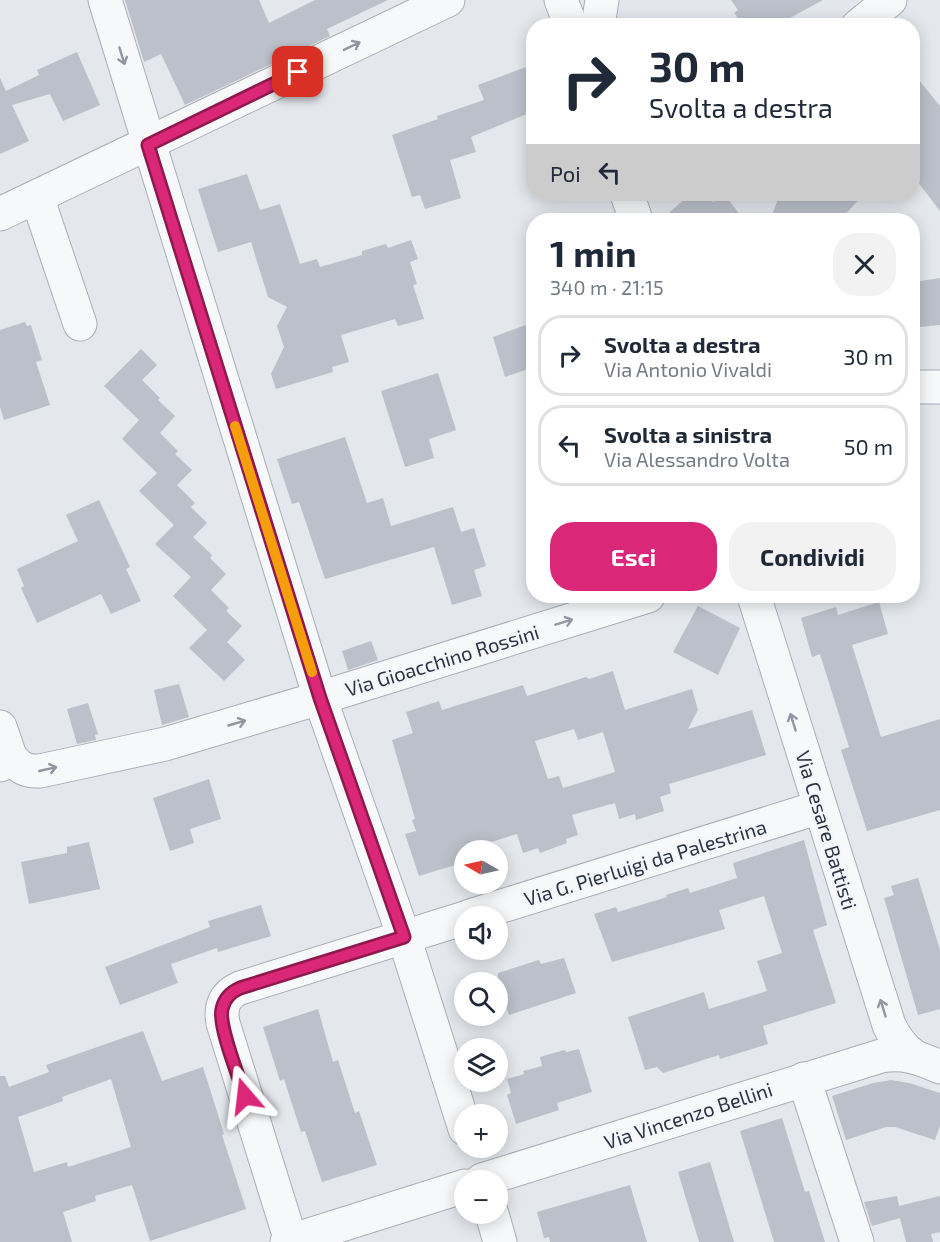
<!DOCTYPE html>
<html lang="it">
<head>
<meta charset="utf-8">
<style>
	body { margin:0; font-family:"Exo 2",sans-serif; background:#f2f2f3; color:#1f2937; height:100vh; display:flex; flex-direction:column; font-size:22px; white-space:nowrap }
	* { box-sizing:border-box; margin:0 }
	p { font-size:20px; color:#747a83 }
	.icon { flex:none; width:33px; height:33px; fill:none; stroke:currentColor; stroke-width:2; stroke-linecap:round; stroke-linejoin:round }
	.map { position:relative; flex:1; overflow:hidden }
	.side { position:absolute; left:526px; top:213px; width:394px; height:390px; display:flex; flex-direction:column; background:#fff; border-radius:24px; box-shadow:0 3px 15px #0003 }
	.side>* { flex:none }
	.banner { position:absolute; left:526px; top:18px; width:394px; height:183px; border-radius:24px; box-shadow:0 3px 15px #0003; background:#fff; color:#1f2937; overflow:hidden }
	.needle { width:39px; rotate:279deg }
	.tools { position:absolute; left:454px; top:840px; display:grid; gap:12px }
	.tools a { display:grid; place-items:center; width:54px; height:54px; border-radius:50%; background:#fff; box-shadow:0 3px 15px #0003; font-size:30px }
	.pin { position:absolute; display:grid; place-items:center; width:51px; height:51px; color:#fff; margin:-26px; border-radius:12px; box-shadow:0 3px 9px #0006 }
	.me { position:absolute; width:66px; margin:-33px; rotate:343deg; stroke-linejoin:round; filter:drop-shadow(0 0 4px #0008) }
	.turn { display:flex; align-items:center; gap:21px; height:126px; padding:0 24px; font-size:27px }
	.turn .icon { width:78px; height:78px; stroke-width:2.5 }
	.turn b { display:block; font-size:42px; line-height:51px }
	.then { display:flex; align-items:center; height:57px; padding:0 24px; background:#0003; gap:12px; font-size:22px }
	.round { display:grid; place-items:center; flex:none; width:63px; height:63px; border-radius:24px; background:#f2f2f3 }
	.headline { display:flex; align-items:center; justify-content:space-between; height:102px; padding:0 24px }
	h1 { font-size:36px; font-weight:700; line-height:45px }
	.action { display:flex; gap:12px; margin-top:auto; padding:12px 24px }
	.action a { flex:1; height:69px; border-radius:24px; background:#db2777; color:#fff; font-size:24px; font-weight:700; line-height:69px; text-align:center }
	.action a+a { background:#f2f2f3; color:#1f2937 }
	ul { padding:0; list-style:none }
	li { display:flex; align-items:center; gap:18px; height:81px; margin:0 12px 9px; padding:0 12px; border:3px solid #e0e1e3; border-radius:24px }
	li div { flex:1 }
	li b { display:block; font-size:22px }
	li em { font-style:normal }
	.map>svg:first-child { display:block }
</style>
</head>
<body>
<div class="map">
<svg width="940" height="1242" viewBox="0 0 940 1242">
	<rect width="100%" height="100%" fill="#e4e7ec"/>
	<!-- building -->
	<g fill="#bbc0ca" fill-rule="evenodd">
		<path d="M125,0h134l10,23 46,-23h73l-61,29 3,7 -145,69 -24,-51 -17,8z"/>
		<path d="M731,0h92l-48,26h-31l-10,-13 4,-3z"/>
		<path d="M77,52l23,53 -37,16 -13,-27 -38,11 17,36 -29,13v-76l6,13 33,-16 -2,-5z"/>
		<path d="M534,64v47l-63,26 5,15 -26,8 11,38 -36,11 -5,-14 -8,2 -20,-62 46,-16 -1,-3 47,-16 -6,-15z"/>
		<path d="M914,74l26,32v105l-26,-34z"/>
		<path d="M247,174l13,36 20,-6 20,60 17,-5 3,8 42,-12v-4l24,-7 2,4 23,-8 7,19 -8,3 7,22 -4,1 11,34 -26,7 -3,-7 -54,16 8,27 -17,5 1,5 -57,17 -5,-15 13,-27 -7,-21 10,-19 -19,-10 -17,-55 -33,10 -20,-63z"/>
		<path d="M696,194h5l12,8 12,-7 19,25h-83l20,-18z"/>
		<path d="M785,194h79l-24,26h-70l8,-21z"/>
		<path d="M940,278v47l-20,2 -6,-45z"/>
		<path d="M25,322l2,4 4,-1 11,35 -6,2 14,43 -46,15 -4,-13v-77z"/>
		<path d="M534,322v45l-29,10 -12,-40z"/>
		<path d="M141,349l16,16 -15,15 18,18 -2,2 17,16 -15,17 18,18 -3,3 17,16 -15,15 18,18 -4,4 16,16 -14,14 19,18 -2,3 16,16 -15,16 18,18 -3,3 16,15 -15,16 18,18 -21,21 -35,-33 18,-18 -34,-34 18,-19 -36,-33 19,-19 -35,-34 18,-18 -35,-34 17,-19 -35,-34z"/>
		<path d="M438,373l18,57 -27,9 5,19 -29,9 -24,-76z"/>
		<path d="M345,437l22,66 16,-5 8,28 62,-19 8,25 13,-4 12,38 -12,4 8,26 -30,9 -18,-58 -109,32 -26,-77 -7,2 -15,-45z"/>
		<path d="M99,500l31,67 -4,2 15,32 -30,13 -10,-20 -64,29 -16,-35 3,-2 -7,-17 61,-28 -12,-26z"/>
		<path d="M879,602l9,32 -36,11 29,92 59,-18v91l-73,21 -26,-81 8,-3 -29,-93 -8,3 -11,-39 35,-11 2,8z"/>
		<path d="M698,606l42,22 -22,47 -45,-23z"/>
		<path d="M371,641l7,19 -30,10 -6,-19z"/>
		<path d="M613,671l12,39 67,-21 6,21 -10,19 64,-19 14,45 -97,29 2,9 -11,4 4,14 -28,9 -1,-6 -16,5 -4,-16 -43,12 6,20 -12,4 1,4 -27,10 -2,-5 -15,5 -6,-19 -52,16v12l-46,14 -14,-42 11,-3 -4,-11 3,-1 -23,-79 21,-7 -7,-21 33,-11 3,9 81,-25 4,11 59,-19 3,2zM574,729l4,11 25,-8 12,40 -52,16 -4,-12 -11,3 -13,-38z"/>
		<path d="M179,684l10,33 -27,8 -8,-35z"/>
		<path d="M88,703l10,31 -3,1 1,5 -19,4 -10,-35z"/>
		<path d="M209,779l12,40 -31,10 4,14 -24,8 -17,-53z"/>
		<path d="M804,840l23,85 -14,5 23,73 -73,23 5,18 -48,15 -1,-4 -56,18 -6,-6 -12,3 -17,-53 76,-25 5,17 58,-18 -10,-30 25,-8 -18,-57 -45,14 6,19 -113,33 -18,-48 22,-7 2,5 49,-15 -1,-2 22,-7 2,5 47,-15 -4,-15z"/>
		<path d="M89,842l11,47 -71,15 -8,-42 46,-9v-6z"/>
		<path d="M918,878l22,72v59l-22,6 -34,-117 10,-3 -3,-9z"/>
		<path d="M261,905l10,31 -53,16 -1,-4 -46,16 7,19 -58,22 -15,-38 105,-40 -2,-6z"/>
		<path d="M564,958l12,35 -67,22 -5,-14 -6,2v-30l41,-13 2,4z"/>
		<path d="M318,1009l15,53 5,-2 17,53 4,-2 18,54 -55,17 -17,-51 -4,1 -17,-53 -4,2 -17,-54z"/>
		<path d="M143,1031l19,50 41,-14 21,67 -2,1 24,74 -96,32 -18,-56 -37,11 1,5 -33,11 9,30h-72v-166h5l4,11 40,-15 -3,-7zM111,1079l20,68 -63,20 -1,-5 -33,10 -16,-55 45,-16 -1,-4z"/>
		<path d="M579,1049l13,43 -35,11 2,7 -43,14 -9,-29 4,-2 -4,-14 17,-5 -1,-3 19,-5 -2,-9 24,-7 3,2z"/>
		<path d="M891,1080l18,3 31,10v33l-5,14 -40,-13h-9l-40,13 -14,-44 41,-13z"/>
		<path d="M782,1118l23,74 4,-1 16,51h-51l-34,-111z"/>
		<path d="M710,1162l24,80h-35l-21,-70z"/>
		<path d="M630,1185l17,57h-97l-1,-5 -5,1 -7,-26z"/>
		<path d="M897,1196l2,10 41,-10v36l-9,2 2,8h-27l-6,-24 -28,8 -8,-24z"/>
	</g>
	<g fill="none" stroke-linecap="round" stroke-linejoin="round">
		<!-- minor casing -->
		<g stroke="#a9aeb7" stroke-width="35">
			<g id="minor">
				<path d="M105,0l215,698 84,239 61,192"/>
				<path d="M561,0l10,26"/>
				<path d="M598,26l4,-26"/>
				<path d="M858,26l32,-26"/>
				<path d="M627,194l9,26"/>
				<path d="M37,197l43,127"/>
				<path d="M0,214l448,-214"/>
				<path d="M914,387h26"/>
				<path d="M754,596l135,429c6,13 13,23 25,31"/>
				<path d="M0,727l10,29"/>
				<path d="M0,765l10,-9c8,11 16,16 30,15l125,-27 155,-46 328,-102"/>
				<path d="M470,916l350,-109"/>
				<path d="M804,1079l53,163"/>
				<path d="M482,1180l399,-124c22,-4 39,2 59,11"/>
				<path d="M492,1214l8,28"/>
				<path d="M291,1241l-68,-218c-3,-16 1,-28 17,-35l225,-70"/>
				<path d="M287,1242l178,-56"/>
			</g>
		</g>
		<!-- minor -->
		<use href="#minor" stroke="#f7f8fa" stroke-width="33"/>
	</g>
	<!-- one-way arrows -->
	<defs><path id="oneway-shaft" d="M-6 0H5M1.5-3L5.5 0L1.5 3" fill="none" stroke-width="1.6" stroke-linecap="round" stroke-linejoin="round" transform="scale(1.5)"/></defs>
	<g stroke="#9196a0">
		<use href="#oneway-shaft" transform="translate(352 46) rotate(-26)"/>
		<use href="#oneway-shaft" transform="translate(122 56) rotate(73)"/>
		<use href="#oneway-shaft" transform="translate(564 622) rotate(-17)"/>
		<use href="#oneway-shaft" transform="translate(793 722) rotate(-107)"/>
		<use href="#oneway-shaft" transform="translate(237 723) rotate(-16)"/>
		<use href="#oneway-shaft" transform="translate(48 769) rotate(-13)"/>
		<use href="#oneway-shaft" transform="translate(883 1008) rotate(-107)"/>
	</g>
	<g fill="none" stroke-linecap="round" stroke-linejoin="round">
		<!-- route casing -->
		<g stroke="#8e194d" stroke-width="15">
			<path id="route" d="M245,1096c-6,-19 -27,-70 -23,-87 2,-10 9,-17 18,-21l164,-51 -84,-239 -172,-553 150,-73"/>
		</g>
		<!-- route -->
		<use href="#route" stroke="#db2777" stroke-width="10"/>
		<!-- slow -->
		<path stroke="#f59e0b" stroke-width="10" d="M235,426l77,246"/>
	</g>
	<g text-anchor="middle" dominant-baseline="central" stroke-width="4.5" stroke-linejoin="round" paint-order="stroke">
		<!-- street labels -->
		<g font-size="20" fill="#2b3445" stroke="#f4f6f9">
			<text transform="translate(442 660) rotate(-17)">Via Gioacchino Rossini</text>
			<text transform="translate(827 830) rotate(73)">Via Cesare Battisti</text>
			<text transform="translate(645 862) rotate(-17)">Via G. Pierluigi da Palestrina</text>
			<text transform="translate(688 1115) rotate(-18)">Via Vincenzo Bellini</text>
		</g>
	</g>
</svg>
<div class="tools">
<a><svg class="needle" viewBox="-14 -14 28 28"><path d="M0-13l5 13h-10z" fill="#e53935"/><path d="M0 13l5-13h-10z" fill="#747a83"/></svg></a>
<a><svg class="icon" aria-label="sound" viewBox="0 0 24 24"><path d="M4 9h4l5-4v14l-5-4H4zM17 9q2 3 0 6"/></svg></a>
<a><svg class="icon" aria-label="search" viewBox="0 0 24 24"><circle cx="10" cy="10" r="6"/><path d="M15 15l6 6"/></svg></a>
<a><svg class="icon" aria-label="layers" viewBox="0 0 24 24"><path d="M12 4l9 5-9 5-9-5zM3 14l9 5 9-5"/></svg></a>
<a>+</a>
<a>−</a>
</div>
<div class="pin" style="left:298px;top:72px;background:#d93025"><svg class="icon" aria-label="arrive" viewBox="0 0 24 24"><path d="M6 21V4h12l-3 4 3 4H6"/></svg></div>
<svg class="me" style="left:245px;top:1096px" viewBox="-20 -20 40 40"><path d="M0-17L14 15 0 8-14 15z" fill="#db2777" stroke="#fff" stroke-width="4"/></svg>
<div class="banner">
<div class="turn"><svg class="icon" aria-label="right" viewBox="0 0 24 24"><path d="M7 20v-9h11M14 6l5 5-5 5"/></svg><div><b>30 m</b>Svolta a destra</div></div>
<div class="then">Poi<svg class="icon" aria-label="left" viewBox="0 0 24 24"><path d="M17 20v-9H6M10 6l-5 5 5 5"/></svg></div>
</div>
<section class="side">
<div class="headline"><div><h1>1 min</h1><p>340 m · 21:15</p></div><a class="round"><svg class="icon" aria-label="close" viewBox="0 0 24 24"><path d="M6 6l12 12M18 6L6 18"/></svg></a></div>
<ul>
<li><svg class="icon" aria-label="right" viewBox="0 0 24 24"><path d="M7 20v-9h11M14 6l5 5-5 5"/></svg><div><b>Svolta a destra</b><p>Via Antonio Vivaldi</p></div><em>30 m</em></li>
<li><svg class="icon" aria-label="left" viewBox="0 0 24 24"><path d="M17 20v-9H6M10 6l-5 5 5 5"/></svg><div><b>Svolta a sinistra</b><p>Via Alessandro Volta</p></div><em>50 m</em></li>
</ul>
<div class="action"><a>Esci</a><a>Condividi</a></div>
</section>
</div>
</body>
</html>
